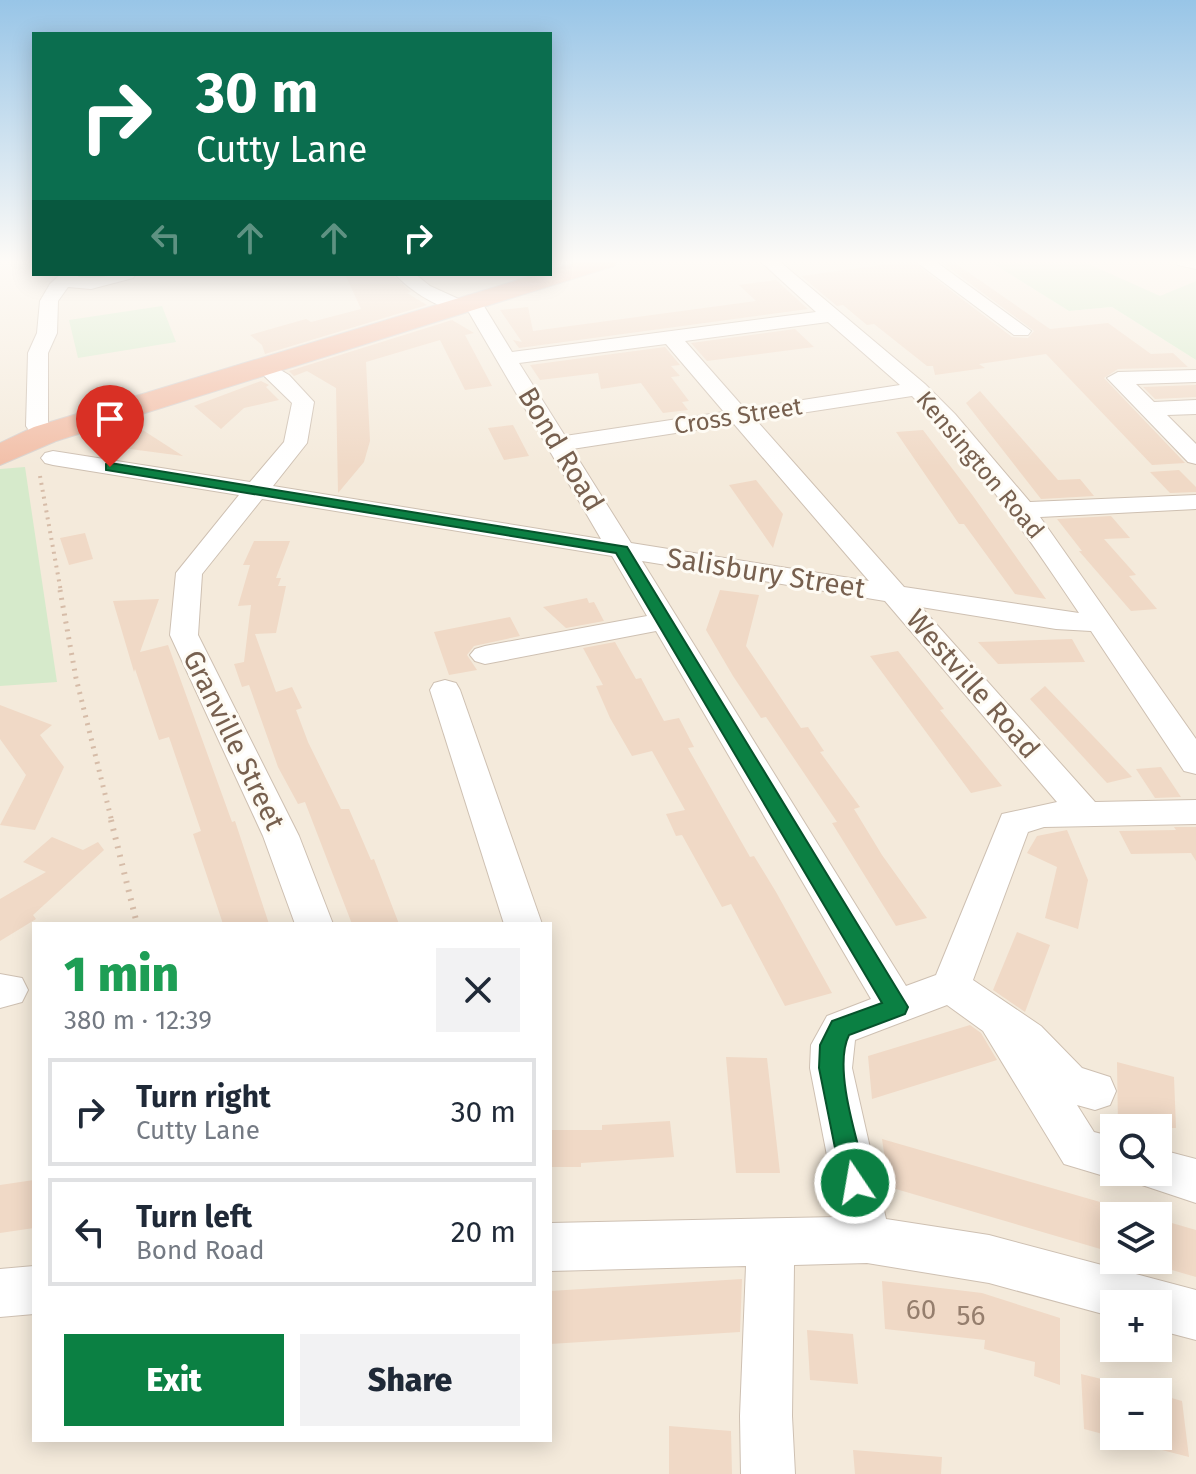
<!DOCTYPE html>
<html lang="en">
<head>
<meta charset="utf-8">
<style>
	body { margin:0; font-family:"Fira Sans",sans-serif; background:#f2f2f3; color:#1f2937; height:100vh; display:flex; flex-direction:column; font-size:30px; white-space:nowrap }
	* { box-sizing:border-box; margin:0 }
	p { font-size:26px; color:#747a83 }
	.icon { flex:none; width:44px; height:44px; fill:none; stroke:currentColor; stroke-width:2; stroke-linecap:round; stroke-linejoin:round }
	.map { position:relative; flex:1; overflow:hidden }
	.details { position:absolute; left:32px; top:922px; width:520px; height:520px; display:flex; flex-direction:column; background:#fff; border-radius:0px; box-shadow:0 4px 20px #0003 }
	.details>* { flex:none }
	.top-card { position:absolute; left:32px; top:32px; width:520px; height:244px; border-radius:0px; box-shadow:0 4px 20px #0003; background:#0b6e4f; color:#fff; overflow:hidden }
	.fabs { position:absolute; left:1100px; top:1114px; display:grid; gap:16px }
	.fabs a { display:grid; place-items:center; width:72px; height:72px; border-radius:0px; background:#fff; box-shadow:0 4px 20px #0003; font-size:40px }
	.pin { position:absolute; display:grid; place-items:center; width:68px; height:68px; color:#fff; margin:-82px -34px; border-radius:50% 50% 50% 0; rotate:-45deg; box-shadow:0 0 8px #0007 }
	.pin .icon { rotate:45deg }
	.me { position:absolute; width:88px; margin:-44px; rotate:348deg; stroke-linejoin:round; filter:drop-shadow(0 0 6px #0008) }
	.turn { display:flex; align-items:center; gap:28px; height:168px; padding:0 32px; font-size:36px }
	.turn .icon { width:104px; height:104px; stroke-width:2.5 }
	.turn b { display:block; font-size:56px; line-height:68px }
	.lanes { display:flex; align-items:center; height:76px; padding:0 32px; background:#0003; justify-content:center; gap:40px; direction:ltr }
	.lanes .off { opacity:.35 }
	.round { display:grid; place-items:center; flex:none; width:84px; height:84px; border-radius:0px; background:#f2f2f3 }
	.headline { display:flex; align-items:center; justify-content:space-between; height:136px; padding:0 32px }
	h1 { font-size:48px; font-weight:800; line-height:60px; color:#1e9e55 }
	.action { display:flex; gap:16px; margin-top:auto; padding:16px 32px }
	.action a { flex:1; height:92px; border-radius:0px; background:#0b8043; color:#fff; font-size:32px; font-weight:800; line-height:92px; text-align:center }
	.action a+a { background:#f2f2f3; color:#1f2937 }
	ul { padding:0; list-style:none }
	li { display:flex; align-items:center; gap:24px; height:108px; margin:0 16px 12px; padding:0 16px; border:4px solid #e0e1e3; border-radius:0px }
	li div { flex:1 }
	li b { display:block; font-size:30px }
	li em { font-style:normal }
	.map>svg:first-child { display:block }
</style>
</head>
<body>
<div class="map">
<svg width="1196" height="1474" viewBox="0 0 1196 1474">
	<rect width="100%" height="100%" fill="#fcf7ed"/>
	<!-- residential -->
	<g fill="#f4eadb" fill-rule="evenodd">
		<path d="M0,261h34v13h516v-13h439l80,50 43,-4 84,53v1114h-1196zM34,924h516v516h-516zM1114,1128h44v44h-44zM1114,1216h44v44h-44zM1114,1304h44v44h-44zM1114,1392h44v44h-44z"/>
		<path d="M1082,261h88l26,7v13l-36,16z"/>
	</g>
	<!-- green -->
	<g fill="#d6eacb">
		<path d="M989,261h93l78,35 36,-15v79l-84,-53 -43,4z"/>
		<path d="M162,306l14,36 -98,16 -9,-38z"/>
		<path d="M25,467l32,215 -57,4v-217z"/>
	</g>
	<!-- building -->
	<g fill="#f0d9c6">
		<path d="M912,261l100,76 16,1 6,-7 -94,-70h12l98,68 58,-6 43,31 22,-1 15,14 -70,2 -14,9 81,85 -33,2 -106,-111 -67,10 6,4 -50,7 -2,-9h-6l-53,-42 -7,1 -24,-20 -6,1 -36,-30z"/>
		<path d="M345,274h47l19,18 -4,1 20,12 -162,49 -3,-9 -12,-10 56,-16 5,3 50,-13z"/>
		<path d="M776,280l32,29 -289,39 -6,-8 9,2 -22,-32 28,-3 5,24 223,-30 -17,-16z"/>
		<path d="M452,320l22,13 -9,2 27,51 -27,4 -25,-50 -74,22 4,79 -6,21 -26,31 -2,-105 -29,-17 -13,5 -5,-5z"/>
		<path d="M795,329l19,18 -107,14 -16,-18z"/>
		<path d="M665,347l15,18 -9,1 9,10 -9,1 18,24 -7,1 6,8 -25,3 -22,-30 -40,6 -3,-16 -58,7 -10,-15z"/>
		<path d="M261,381l8,4 -3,2 13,13 -35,8 -23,21 -27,-23z"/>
		<path d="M1196,385v12l-41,2 -12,-12z"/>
		<path d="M980,391l78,89 22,-1 14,17 -53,3 -75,-96z"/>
		<path d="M513,425l16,31 -25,4 -16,-32z"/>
		<path d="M138,427l45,29 -91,-12z"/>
		<path d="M923,430l50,66 73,103 -31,-5 -51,-70h-5l-63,-92z"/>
		<path d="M1179,470l17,17v5l-26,1 -20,-21z"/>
		<path d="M756,480l27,34 -10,34 -44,-63z"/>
		<path d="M1111,516l19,22 -26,1 32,36 -7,1 28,33 -26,2 -52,-60h3l-25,-32z"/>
		<path d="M85,533l8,26 -24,6 -9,-27z"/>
		<path d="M254,541h36l-14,37h5l-3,8h8l-10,47 -21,1 21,58 16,-5 10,21 -6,2 12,32 33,67h8l22,51 3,-1 25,65h-47l-47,-122 -7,2 -20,-37 -29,-82 -7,2 -8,-23 10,-2 7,-57 -13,1 12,-41h-7z"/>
		<path d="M720,590l39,5 -13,51 55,82 7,-1 16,24 -4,1 40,55 -6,2 28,46 45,63 -31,8 -64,-103 5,-1 -71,-105 -5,1 -28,-42 -27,-46z"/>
		<path d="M587,598l2,5 5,-1 10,19 -38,7 -23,-21z"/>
		<path d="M159,599l-19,53 28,-7 64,177 3,-1 34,103h-46l-30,-90 8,-3 -32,-94 -10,3 -24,-71 -1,3 -21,-71z"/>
		<path d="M510,617l10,19 -46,10 -7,9 10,15 -28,5 -15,-43z"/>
		<path d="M1072,639l13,23 -87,2 -20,-22z"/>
		<path d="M615,642l21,37 5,-1 23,43 15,-3 15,29 -6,1 62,109 4,-1 22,36 56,101 -47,13 -54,-102 -9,3 -40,-72 -6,1 -10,-22 19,-4 -33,-59 -20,5 -22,-38 -14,-32 7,-1 -20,-37z"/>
		<path d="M898,651l46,58 -4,1 62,76 -31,7 -101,-137z"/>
		<path d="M1045,686l49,51 38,40 -25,6 -77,-84z"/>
		<path d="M0,705l52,20 -12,10 24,32 -29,63 -35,-5 26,-50 -26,-36z"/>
		<path d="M1161,767l20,30 -26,1 -19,-29z"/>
		<path d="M1174,827h22v34l-5,-8 -60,1 -12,-23 57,-1z"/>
		<path d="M1067,830l21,50 -10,49 -33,-11 12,-51 -30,-14 10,-17z"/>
		<path d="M52,837l31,13 15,-8 6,8 -71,65 3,4 -36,22v-42l46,-27 -23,-10z"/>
		<path d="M1017,932l33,13 -25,67 -32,-22z"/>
		<path d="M970,1025l11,8 16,27 -125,39 -4,-43z"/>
		<path d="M726,1057l41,1 13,115h-44z"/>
		<path d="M1117,1062l57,15 2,51h-58z"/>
		<path d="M670,1121l4,36 -93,6v4h-31v-37h52v-5z"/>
		<path d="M882,1139l232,67v47l-225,-66z"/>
		<path d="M34,1180v48l-34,5v-48z"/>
		<path d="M1158,1219l38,11v47l-38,-11z"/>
		<path d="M742,1279l-2,53 -190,12v-53z"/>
		<path d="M882,1281l100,12 78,25v67l-26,-9 1,-14 -51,-13 1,-9 -100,-11z"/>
		<path d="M807,1330l46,4 5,50 -48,-4z"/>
		<path d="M1081,1374l33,8v55l-30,-8z"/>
		<path d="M1158,1394l24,7 7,56 -31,-8z"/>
		<path d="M669,1426l62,5 1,43h-63z"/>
		<path d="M853,1450l89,7 -1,17h-86z"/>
	</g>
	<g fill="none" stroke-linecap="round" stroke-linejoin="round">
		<!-- minor casing -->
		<g stroke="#cec0b2" stroke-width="2">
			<g id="minor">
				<path d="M760,261h19l146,123 30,30 75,88 166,-7v14l-156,8 156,222v35l-12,-3 -93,-140 -35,-2 -135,-22 174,195 101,-2v24l-152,3 -16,5 -55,148 68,46 41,42 28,9 6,14 -6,14 -15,5 -18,-5 17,27 20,5v35l16,1 -16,6 -50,-15 -81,-133 -36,-26 -92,35 -3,28 34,151 103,16 207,55v50l-38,-10v-26h-44v13l-125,-34 -122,-20 -73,2 -2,151 3,58h-54l-1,-58 6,-150 -196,5v-48l289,-6 -29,-149 1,-23 16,-29 44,-17 -215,-368 -171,33 -10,-3 -5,-6 5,-6 10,-3 162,-30 -35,-60 -350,-57 -60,75 -4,61 101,201 34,88h-38l-32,-88 -93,-201 6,-62 63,-78 -186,-30 -8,-2 -4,-5 4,-5 8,-2 197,31 34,-40 8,-39 -38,-37 10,-6 25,15 25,27 -7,41 -34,43 328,53 -134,-230c-19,8 -59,-20 -72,-35h20l15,12 33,15 9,-5 7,2 33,54 304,-40zM828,322l72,63 -155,24 -60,-68zM666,344l58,68 -159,24 -46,-73zM912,396c65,66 116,141 167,217l-175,-26 -148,-167zM734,424l135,157 -238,-38 -59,-94zM642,561l243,40 172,201 -55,12 -66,161 -30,11z"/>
				<path d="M915,261h20l96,70 -3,4h-14z"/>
				<path d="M1175,261h21v8l-18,-4z"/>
				<path d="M61,274h19l-2,3c19,2 38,-3 58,-3l-3,4 -42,11 -23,-2 -10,14 -1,32 -9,20v71l8,10 -3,5c-13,3 -20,-2 -27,-13l2,-73 9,-20 3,-32 10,-17z"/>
				<path d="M1196,370v12l-60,2 18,18 42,-2v14l-29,1 29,29v20l-8,-2 -81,-84 11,-6z"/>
				<path d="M445,680l11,3 4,7 82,234h-38l-74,-234 4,-7z"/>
				<path d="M0,974l22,4 6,12 -6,12 -22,6z"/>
				<path d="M1158,1149l38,10v44l-54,-18 -6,-13h22z"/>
				<path d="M34,1266v48l-34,3v-48z"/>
			</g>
		</g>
		<!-- highway casing -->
		<g stroke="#d9d2ce" stroke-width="2">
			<path id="highway" d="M581,261h37l-4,5 -558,175 -56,24v-22l34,-16 504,-153h12v-4z"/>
		</g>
		<!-- path-far2 -->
		<path stroke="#d6bca8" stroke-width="4" stroke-dasharray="2 5" stroke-linecap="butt" d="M40,476l21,116"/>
		<!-- path-far1 -->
		<path stroke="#d6bca8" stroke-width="5" stroke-dasharray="2 6" stroke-linecap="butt" d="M60,590l16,88 36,144"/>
		<!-- path -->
		<path stroke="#d6bca8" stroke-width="6" stroke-dasharray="2 7" stroke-linecap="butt" d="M111,820l26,104"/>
		<!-- minor -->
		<use href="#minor" fill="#fff" fill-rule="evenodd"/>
		<!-- highway -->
		<use href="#highway" fill="#f2bfa8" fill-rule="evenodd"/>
	</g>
	<!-- sky -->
	<linearGradient id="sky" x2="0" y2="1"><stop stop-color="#98c5e7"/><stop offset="0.56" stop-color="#fefbf7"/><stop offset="1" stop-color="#fefbf7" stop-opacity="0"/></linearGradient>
	<rect width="1196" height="467" fill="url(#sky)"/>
	<!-- route -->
	<path fill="#0b8043" stroke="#07532c" stroke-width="2" d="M110,463l517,84 281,460 -3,7 -56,21c-17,34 10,110 19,148l-4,8 -9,4 -10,-4 -3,-8 -23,-115 1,-23 12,-24 50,-18 -266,-450 -510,-83v-6z"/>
	<g text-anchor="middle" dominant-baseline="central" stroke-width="6" stroke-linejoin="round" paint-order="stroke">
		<!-- far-street labels -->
		<g font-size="24" fill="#77604f" stroke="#fefbf4">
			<text transform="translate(738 416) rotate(-9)">Cross Street</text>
			<text transform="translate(980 465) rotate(50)">Kensington Road</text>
		</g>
		<!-- street labels -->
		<g font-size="28" fill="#77604f" stroke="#fefbf4">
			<text transform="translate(561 449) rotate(59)">Bond Road</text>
			<text transform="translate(766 573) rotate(9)">Salisbury Street</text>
			<text transform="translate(973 684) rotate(49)">Westville Road</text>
			<text transform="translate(234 740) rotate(64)">Granville Street</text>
		</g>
		<!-- near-number labels -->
		<g font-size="28" fill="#957e6d">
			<text x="921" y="1309">60</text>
			<text x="971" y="1315">56</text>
		</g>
	</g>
</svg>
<div class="fabs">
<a><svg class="icon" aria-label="search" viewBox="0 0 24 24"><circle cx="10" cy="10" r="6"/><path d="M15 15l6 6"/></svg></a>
<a><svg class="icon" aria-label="layers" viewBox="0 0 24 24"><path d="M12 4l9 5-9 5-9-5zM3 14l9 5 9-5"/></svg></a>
<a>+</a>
<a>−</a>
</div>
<div class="pin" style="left:110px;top:467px;background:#d93025"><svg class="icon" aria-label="arrive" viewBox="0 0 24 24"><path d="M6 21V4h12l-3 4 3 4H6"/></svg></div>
<svg class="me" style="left:855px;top:1183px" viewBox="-20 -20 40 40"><circle r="17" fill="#0b8043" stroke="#fff" stroke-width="3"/><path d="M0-11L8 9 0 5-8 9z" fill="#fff"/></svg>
<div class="top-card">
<div class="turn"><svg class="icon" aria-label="right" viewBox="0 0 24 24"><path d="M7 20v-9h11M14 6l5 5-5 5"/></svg><div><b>30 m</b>Cutty Lane</div></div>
<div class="lanes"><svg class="icon off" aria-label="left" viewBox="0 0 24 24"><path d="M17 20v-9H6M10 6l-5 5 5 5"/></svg><svg class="icon off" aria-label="ahead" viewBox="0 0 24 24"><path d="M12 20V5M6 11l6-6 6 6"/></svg><svg class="icon off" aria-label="ahead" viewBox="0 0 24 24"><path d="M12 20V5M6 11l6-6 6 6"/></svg><svg class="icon" aria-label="right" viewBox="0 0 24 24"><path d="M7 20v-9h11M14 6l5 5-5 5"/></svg></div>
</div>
<section class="details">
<div class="headline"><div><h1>1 min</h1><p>380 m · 12:39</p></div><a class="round"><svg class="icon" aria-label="close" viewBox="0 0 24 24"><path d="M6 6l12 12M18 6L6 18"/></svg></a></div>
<ul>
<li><svg class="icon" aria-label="right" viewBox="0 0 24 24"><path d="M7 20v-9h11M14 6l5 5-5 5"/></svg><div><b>Turn right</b><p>Cutty Lane</p></div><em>30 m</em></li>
<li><svg class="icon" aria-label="left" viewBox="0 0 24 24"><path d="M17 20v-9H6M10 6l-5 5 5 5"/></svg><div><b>Turn left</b><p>Bond Road</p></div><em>20 m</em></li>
</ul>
<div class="action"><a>Exit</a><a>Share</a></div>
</section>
</div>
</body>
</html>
